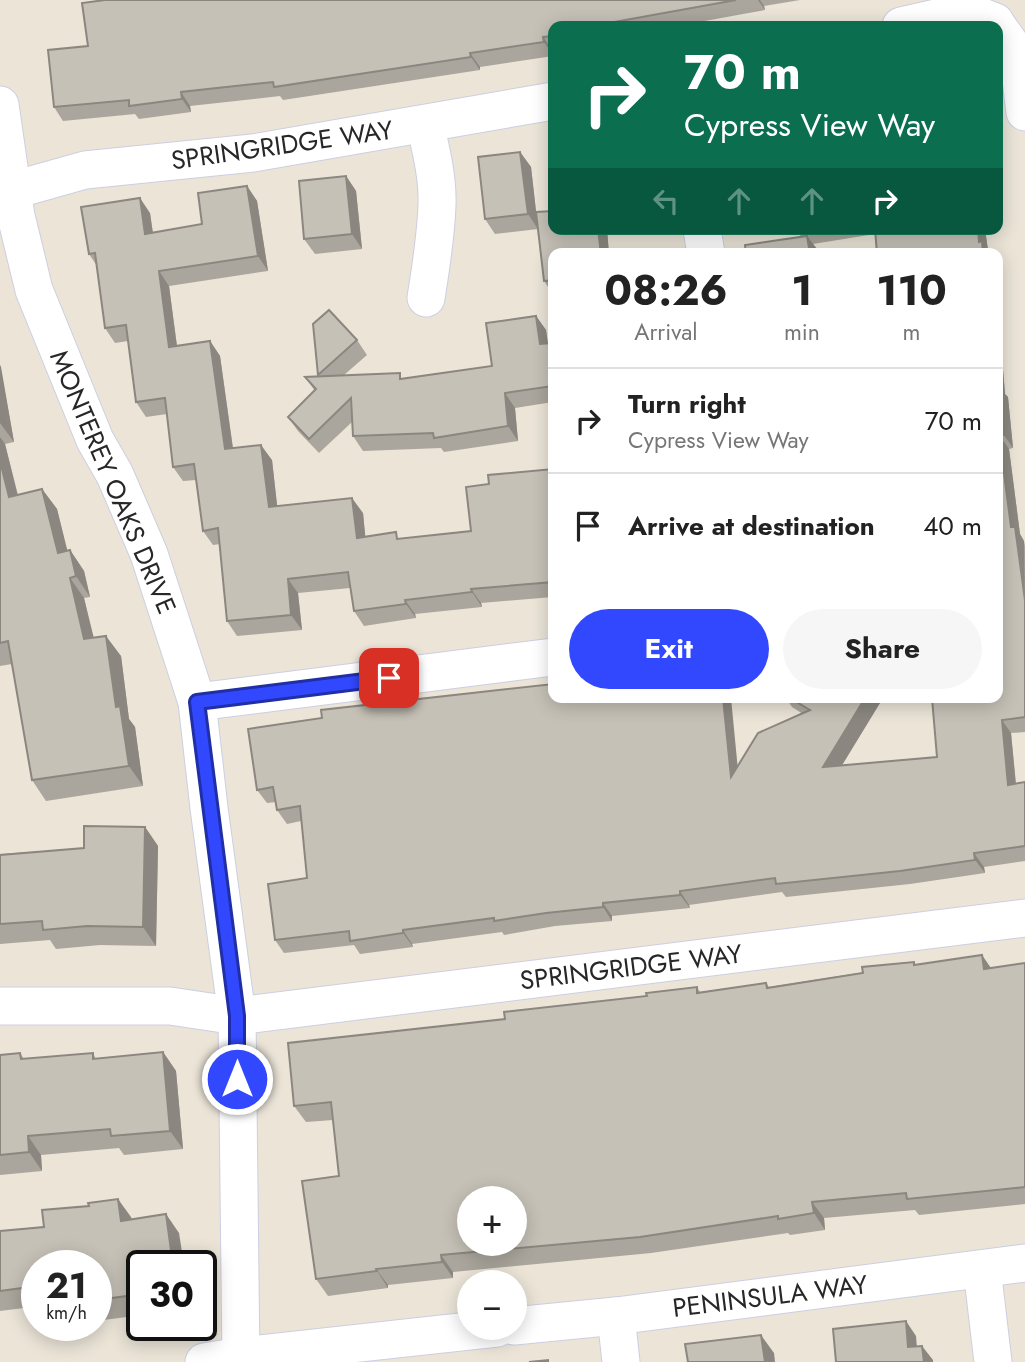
<!DOCTYPE html>
<html lang="en">
<head>
<meta charset="utf-8">
<style>
	body { margin:0; font-family:Jost,sans-serif; background:#f6f6f6; color:#222; height:100vh; display:flex; flex-direction:column; font-size:26px; white-space:nowrap }
	* { box-sizing:border-box; margin:0 }
	p { font-size:23px; color:#767676 }
	.icon { flex:none; width:38px; height:38px; fill:none; stroke:currentColor; stroke-width:2; stroke-linecap:round; stroke-linejoin:round }
	.map { position:relative; flex:1; overflow:hidden }
	.side { position:absolute; left:548px; top:248px; width:455px; height:455px; display:flex; flex-direction:column; background:#fff; border-radius:14px; box-shadow:0 4px 18px #0003 }
	.side>* { flex:none }
	.guide { position:absolute; left:548px; top:21px; width:455px; height:214px; border-radius:14px; box-shadow:0 4px 18px #0003; background:#0b6e4f; color:#fff; overflow:hidden }
	.controls { position:absolute; left:457px; top:1186px; display:grid; gap:14px }
	.controls a { display:grid; place-items:center; width:70px; height:70px; border-radius:50%; background:#fff; box-shadow:0 4px 18px #0003; font-size:35px }
	.speed { position:absolute; left:21px; top:1250px; display:flex; gap:14px; font-size:35px; font-weight:700; text-align:center }
	.speed>* { display:grid; place-content:center; width:91px; height:91px; border-radius:50%; background:#fff; box-shadow:0 4px 18px #0003; line-height:1 }
	.speed small { font-size:18px; font-weight:400 }
	.speed .limit { border:4px solid #111; border-radius:10px; background:#fff; color:#111 }
	.pin { position:absolute; display:grid; place-items:center; width:60px; height:60px; color:#fff; margin:-30px; border-radius:14px; box-shadow:0 4px 10px #0006 }
	.me { position:absolute; width:77px; margin:-38px; rotate:0deg; stroke-linejoin:round; filter:drop-shadow(0 0 5px #0008) }
	.turn { display:flex; align-items:center; gap:24px; height:147px; padding:0 21px; font-size:32px }
	.turn .icon { width:91px; height:91px; stroke-width:2.5 }
	.turn b { display:block; font-size:49px; line-height:60px }
	.lanes { display:flex; align-items:center; height:66px; padding:0 21px; background:#0003; justify-content:center; gap:35px; direction:ltr }
	.lanes .off { opacity:.35 }
	.eta { display:flex; justify-content:space-evenly; align-items:center; height:119px; text-align:center }
	.eta b { font-size:42px; font-weight:700; line-height:49px }
	.action { display:flex; gap:14px; margin-top:auto; padding:14px 21px }
	.action a { flex:1; height:80px; border-radius:42px; background:#3148ff; color:#fff; font-size:28px; font-weight:700; line-height:80px; text-align:center }
	.action a+a { background:#f6f6f6; color:#222 }
	ul { padding:0; list-style:none }
	li { display:flex; align-items:center; gap:21px; height:105px; padding:0 21px; border-top:2px solid #e0e0e0 }
	li div { flex:1 }
	li b { display:block; font-size:26px }
	li em { font-style:normal }
	.map>svg:first-child { display:block }
</style>
</head>
<body>
<div class="map">
<svg width="1025" height="1362" viewBox="0 0 1025 1362">
	<rect width="100%" height="100%" fill="#ebe4d7"/>
	<g fill="none" stroke-linecap="round" stroke-linejoin="round">
		<!-- minor casing -->
		<g stroke="#cccfe2" stroke-width="39">
			<g id="minor">
				<path d="M901,26l66,-15 28,11 2,4"/>
				<path d="M998,27l20,28 7,57"/>
				<path d="M0,105l16,111 18,74 61,150 20,35 34,79 48,148 12,106 28,208 4,346"/>
				<path d="M425,124c6,26 13,54 12,81 -1,31 -6,62 -11,93"/>
				<path d="M0,194l85,-24 168,-17 300,-52"/>
				<path d="M702,229l4,25"/>
				<path d="M197,702l356,-45"/>
				<path d="M0,1006h170l67,10 788,-98"/>
				<path d="M982,1269l11,93"/>
				<path d="M616,1316l5,46"/>
				<path d="M514,1326l102,-10 409,-53"/>
				<path d="M204,1362l37,-6 256,-28"/>
			</g>
		</g>
		<!-- minor -->
		<use href="#minor" stroke="#fff" stroke-width="37"/>
	</g>
	<!-- wall -->
	<g fill="#aaa69d">
		<path d="M105,0h695l-36,6 1,4 -88,16h-124v30l-73,11v3l-197,30 -3,-4 -90,10 1,6 -52,7 -4,-5 -72,7 -9,-14 34,-61z"/>
		<path d="M520,152l11,15 7,62 -43,5 -10,-15z"/>
		<path d="M346,176l10,15 6,58 -47,5 -11,-15z"/>
		<path d="M247,186l10,15 11,70 -99,15 8,60 33,-5 10,15 13,92 39,12 5,46 86,7 2,24 35,2 71,-8 18,-47 64,-15v128l-72,6 1,4 -67,7 1,4 -52,8 -10,-15 -4,-23 -52,5 4,37 -65,6 -10,-15 -7,-77 -7,1 -10,-14 -7,-51 -13,1 -10,-14 -6,-53 -21,3 -10,-15 -8,-61 -13,2 -10,-15 -8,-62 -8,-12 61,-41 3,20 49,-9z"/>
		<path d="M553,229h54l2,25h-56v40l-9,-13z"/>
		<path d="M797,229h188l3,21 -113,-16 -62,10 4,5v5h-71l55,-17z"/>
		<path d="M998,308l7,86 3,3 5,51 -4,1 11,85 4,7 1,5v186l-14,1 5,50 9,-1v79l-41,6 1,6 -75,11 -124,13 -4,-5 -93,13 1,3 -78,8v5l-57,5 -51,9 -2,-3 -90,12 1,3 -53,7 -6,-9 -70,8 -9,-13 32,-62 -6,-57 -14,3 -10,-14 -1,-8 -9,1 -10,-13 -9,-61 490,37 65,-52 -11,-7 -6,-9h97l-41,67 95,-8z"/>
		<path d="M536,316l10,14 2,13h5v59l-38,6 3,33 -74,11 -3,-4 -78,3 -10,-15 -1,-14 -33,31 -21,-22 -10,-14 27,-26 -10,-14 14,-1 -1,-1 39,-35 10,15 -23,20 60,4 88,-13z"/>
		<path d="M0,365l14,77 -9,2 13,51 24,-6 15,20 10,42 3,-1 14,21 6,26 -6,1 9,40 28,18 8,63 6,8 8,59 -97,15 -14,-21 -20,-116 -12,2z"/>
		<path d="M145,827l13,19 -2,100 -56,-1 -44,4 -6,-9 -50,4v-90l84,-6z"/>
		<path d="M1025,963v241l-106,11 -4,-5 -91,8 1,12 -35,5 -2,-2 -137,20 -198,19v6l-65,7v3l-60,8 -12,-17 23,-103 -6,-56 -27,2 -12,-16 211,-87 192,-32 3,5 66,-9 3,4 146,-23 76,4z"/>
		<path d="M163,1052l13,19 7,78 -59,6 -5,-7 -78,7 1,16 -42,4v-120l20,-2 4,6 69,-6 3,6z"/>
		<path d="M131,1217l1,2 47,14 -37,32v50l-46,6v-56h-59v50l-5,-8 -32,4v-80z"/>
		<path d="M44,1325h21l-20,2z"/>
	</g>
	<!-- shaded-wall -->
	<g fill="#8b8780">
		<path d="M758,0h2l4,6 1,4z"/>
		<path d="M543,37l10,14v4l-9,-13z"/>
		<path d="M470,53l10,14v3l-9,-13z"/>
		<path d="M181,92l9,14 1,6 -9,-13z"/>
		<path d="M520,152l11,15 7,62 -10,-15z"/>
		<path d="M346,176l10,15 6,58 -10,-15z"/>
		<path d="M247,186l10,15 11,70 -10,-15z"/>
		<path d="M140,198l10,15 5,36 -10,-15z"/>
		<path d="M598,229h9l2,25h-8z"/>
		<path d="M978,229h7l3,21 3,4h-8l-4,-12z"/>
		<path d="M807,236l10,13v5h-7z"/>
		<path d="M159,271l10,15 10,76 -10,-15z"/>
		<path d="M998,308l7,86 3,3 5,51 -9,-13 -6,-49z"/>
		<path d="M536,316l10,14 4,29 -10,-15z"/>
		<path d="M210,341l10,15 15,108 -10,-15z"/>
		<path d="M0,365l1,2 13,75 -14,-19z"/>
		<path d="M505,393l10,15 3,33 -10,-15z"/>
		<path d="M999,435l10,14 11,85 4,7 1,60 -14,-74z"/>
		<path d="M0,437l5,7 18,73 -14,-20 -9,-36z"/>
		<path d="M261,445l11,15 7,62 -10,-15z"/>
		<path d="M42,489l15,20 16,64 -15,-20z"/>
		<path d="M352,498l11,15 4,40 -10,-15z"/>
		<path d="M70,550l14,21 6,26 -14,-21z"/>
		<path d="M70,578l14,20 15,61 -15,-20z"/>
		<path d="M288,579l10,14 4,37 -11,-15z"/>
		<path d="M471,589l10,14 1,4 -10,-15z"/>
		<path d="M405,600l10,14 1,4 -10,-14z"/>
		<path d="M106,636l15,20 8,63 6,8 8,59 -14,-20 -13,-59z"/>
		<path d="M723,698h8l9,93 -9,-14z"/>
		<path d="M865,698h18l-50,82 -10,-13z"/>
		<path d="M1002,720l9,13 6,65 -9,-13z"/>
		<path d="M145,827l13,19 -2,100 -13,-19z"/>
		<path d="M974,853l10,14 1,6 -10,-13z"/>
		<path d="M680,891l9,14 1,3 -10,-13z"/>
		<path d="M603,903l9,13v5l-9,-14z"/>
		<path d="M403,930l9,14 1,3 -10,-14z"/>
		<path d="M982,955l11,16 -9,-2z"/>
		<path d="M163,1052l13,19 7,78 -13,-18z"/>
		<path d="M28,1136l13,19 1,16 -13,-19z"/>
		<path d="M118,1199l13,18 3,22 -13,-18z"/>
		<path d="M812,1202l12,16 1,12 -11,-17z"/>
		<path d="M166,1214l13,19 5,32h-11z"/>
		<path d="M441,1255l12,17v6l-11,-16z"/>
		<path d="M376,1269l12,16v3l-11,-17z"/>
		<path d="M906,1321l10,15 2,25 -10,-14z"/>
		<path d="M761,1335l13,18 1,9h-10z"/>
		<path d="M922,1346l11,14v2h-9z"/>
	</g>
	<!-- building -->
	<g fill="#c6c1b7" stroke="#8b8780" stroke-width="2" fill-rule="evenodd">
		<path d="M105,0h631l-122,22 1,4h-62v10l-10,1 1,5 -74,11 1,4 -197,30 -1,-5 -92,10 1,7 -53,7v-6l-75,7 -6,-57 40,-4 -6,-43z"/>
		<path d="M520,152l8,62 -43,5 -7,-62z"/>
		<path d="M346,176l6,58 -48,5 -5,-58z"/>
		<path d="M247,186l11,70 -99,15 10,76 41,-6 15,108 36,-4 8,62 83,-9 5,40 39,-6 1,7 74,-8 -5,-44 23,-3 -1,-9 65,-6v113l-82,7 1,3 -67,8 1,4 -52,7 -6,-39 -60,7 3,36 -64,6 -9,-93 -15,3 -9,-67 -21,3 -8,-69 -29,4 -10,-77 -21,3 -10,-75 -6,1 -8,-47 59,-9 5,36 57,-10 -4,-31z"/>
		<path d="M553,211v18h45l3,25h-48v26l-9,1 -8,-69z"/>
		<path d="M875,229h103l1,13 3,-1 1,13h-106z"/>
		<path d="M807,236l3,18h-64l-1,-9z"/>
		<path d="M329,310l28,30 -39,35 -5,-51z"/>
		<path d="M536,316l4,28 13,-1v43l-48,7 3,33 -74,12 -1,-5 -80,3 -2,-38 -42,41 -21,-22 28,-28 -11,-12 95,-4v6l92,-13 -6,-43z"/>
		<path d="M998,384l6,51h-5l12,92h4l10,73v117l-23,3 6,65 17,-3v64l-51,7 1,7 -75,11 -124,13 -1,-6 -95,13v4l-77,8v4l-57,6 -52,8v-3l-91,12v3l-53,8 -1,-10 -74,9 -7,-56 39,-6 -7,-72 -23,4 -4,-23 -16,3 -9,-61 74,-11 -1,-8 232,-26v14h170l8,79 27,-44 52,-23 -20,-12h75l-42,69 114,-10 -5,-59h66z"/>
		<path d="M0,461l9,36 33,-8 16,64 12,-3 6,26 -6,2 14,61 22,-3 10,71 4,-1 9,60 -97,14 -24,-139 -8,2z"/>
		<path d="M84,826l61,1 -2,100 -56,-1 -44,4 -1,-9 -42,3v-69l84,-7z"/>
		<path d="M982,955l2,14 41,-6v224l-118,12 -1,-6 -94,9 2,11 -36,6v-3l-138,21 -199,18 1,7 -66,7 1,2 -61,8 -14,-98 37,-5 -8,-74 -37,4 -6,-63 217,-24 -1,-7 143,-16 -1,-3 51,-6v6l69,-10 1,5 96,-15 -1,-6 52,-5v3zM469,1199h45v45h-45z"/>
		<path d="M163,1052l7,79 -59,5 -1,-7 -82,7 1,16 -29,3v-100l20,-2 1,6 72,-6v6z"/>
		<path d="M118,1199l3,22 45,-7 7,51h-31v29l-46,6v-35h-59v43l-5,1 -2,-22 -30,4v-60l44,-4 -2,-17 47,-4 -1,-3z"/>
		<path d="M906,1321l2,26 14,-1 2,16h-88l-3,-33z"/>
		<path d="M761,1335l4,27h-77l-3,-18z"/>
		<path d="M548,1360v2h-19z"/>
	</g>
	<g fill="none" stroke-linecap="round" stroke-linejoin="round">
		<!-- route casing -->
		<g stroke="#202fa6" stroke-width="18">
			<path id="route" d="M237,1079v-63l-40,-314 192,-24"/>
		</g>
		<!-- route -->
		<use href="#route" stroke="#3148ff" stroke-width="12"/>
	</g>
	<g text-anchor="middle" dominant-baseline="central" stroke-width="6" stroke-linejoin="round" paint-order="stroke">
		<!-- street labels -->
		<g font-size="26" fill="#272727" stroke="#fff">
			<text transform="translate(282 145) rotate(-8)">SPRINGRIDGE WAY</text>
			<text transform="translate(113 482) rotate(67)">MONTEREY OAKS DRIVE</text>
			<text transform="translate(631 967) rotate(-7)">SPRINGRIDGE WAY</text>
			<text transform="translate(770 1296) rotate(-7)">PENINSULA WAY</text>
		</g>
	</g>
</svg>
<div class="controls">
<a>+</a>
<a>−</a>
</div>
<div class="speed"><div>21<small>km/h</small></div><div class="limit">30</div></div>
<div class="pin" style="left:389px;top:678px;background:#d93025"><svg class="icon" aria-label="arrive" viewBox="0 0 24 24"><path d="M6 21V4h12l-3 4 3 4H6"/></svg></div>
<svg class="me" style="left:237px;top:1079px" viewBox="-20 -20 40 40"><circle r="17" fill="#3148ff" stroke="#fff" stroke-width="3"/><path d="M0-11L8 9 0 5-8 9z" fill="#fff"/></svg>
<div class="guide">
<div class="turn"><svg class="icon" aria-label="right" viewBox="0 0 24 24"><path d="M7 20v-9h11M14 6l5 5-5 5"/></svg><div><b>70 m</b>Cypress View Way</div></div>
<div class="lanes"><svg class="icon off" aria-label="left" viewBox="0 0 24 24"><path d="M17 20v-9H6M10 6l-5 5 5 5"/></svg><svg class="icon off" aria-label="ahead" viewBox="0 0 24 24"><path d="M12 20V5M6 11l6-6 6 6"/></svg><svg class="icon off" aria-label="ahead" viewBox="0 0 24 24"><path d="M12 20V5M6 11l6-6 6 6"/></svg><svg class="icon" aria-label="right" viewBox="0 0 24 24"><path d="M7 20v-9h11M14 6l5 5-5 5"/></svg></div>
</div>
<section class="side">
<div class="eta">
<div><b>08:26</b><p>Arrival</p></div>
<div><b>1</b><p>min</p></div>
<div><b>110</b><p>m</p></div>
</div>
<ul>
<li><svg class="icon" aria-label="right" viewBox="0 0 24 24"><path d="M7 20v-9h11M14 6l5 5-5 5"/></svg><div><b>Turn right</b><p>Cypress View Way</p></div><em>70 m</em></li>
<li><svg class="icon" aria-label="arrive" viewBox="0 0 24 24"><path d="M6 21V4h12l-3 4 3 4H6"/></svg><div><b>Arrive at destination</b></div><em>40 m</em></li>
</ul>
<div class="action"><a>Exit</a><a>Share</a></div>
</section>
</div>
</body>
</html>
